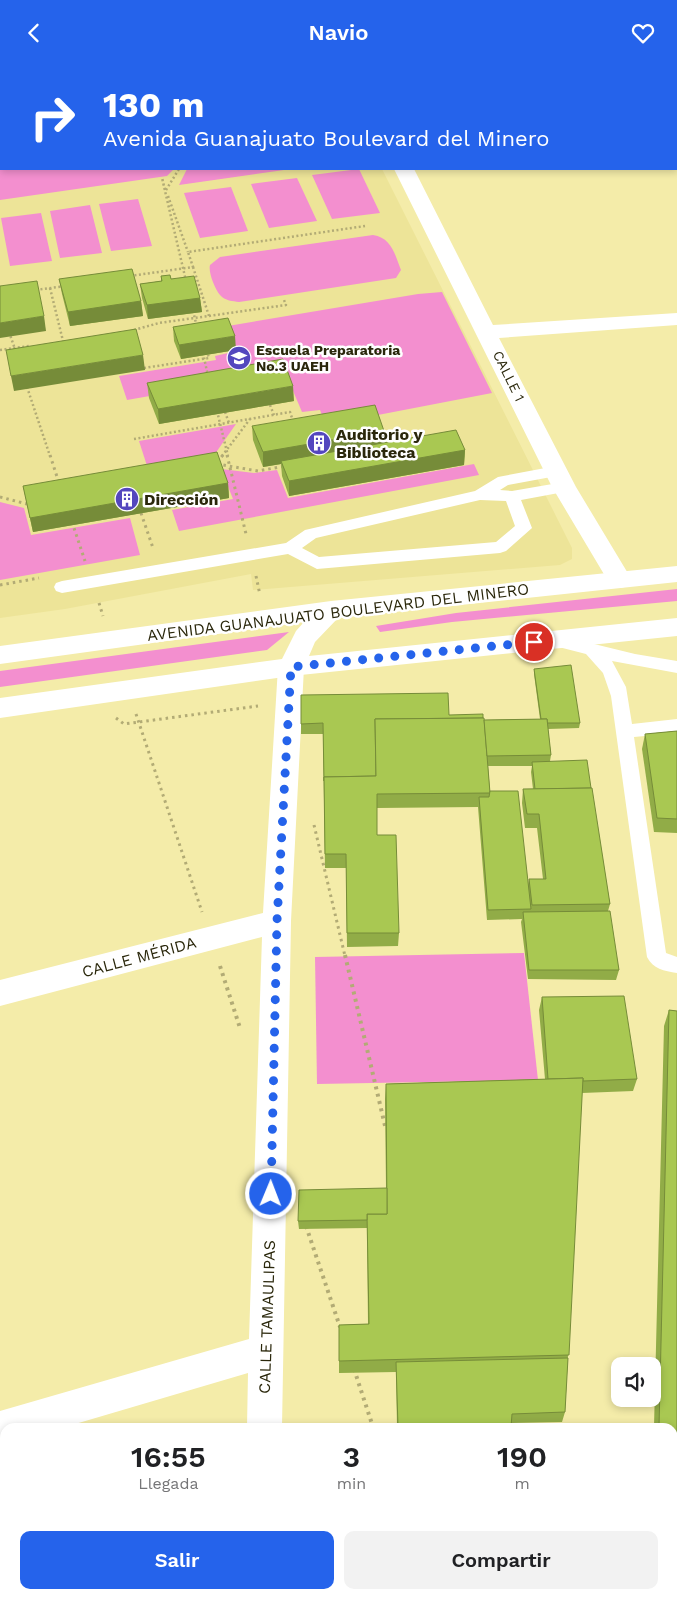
<!DOCTYPE html>
<html lang="es">
<head>
<meta charset="utf-8">
<style>
	body { margin:0; font-family:"Work Sans",sans-serif; background:#f2f2f2; color:#202124; height:100vh; display:flex; flex-direction:column; font-size:19px; white-space:nowrap }
	* { box-sizing:border-box; margin:0 }
	p { font-size:16px; color:#757577 }
	.icon { flex:none; width:28px; height:28px; fill:none; stroke:currentColor; stroke-width:2; stroke-linecap:round; stroke-linejoin:round }
	.map { position:relative; flex:1; overflow:hidden }
	.sheet { position:absolute; left:0px; top:1358px; width:678px; height:176px; display:flex; flex-direction:column; background:#fff; border-radius:15px 15px 0 0; box-shadow:0 2px 8px #0003 }
	.sheet>* { flex:none }
	.banner { position:absolute; left:0px; top:0px; width:678px; height:105px; box-shadow:0 2px 8px #0003; background:#2563eb; color:#fff; overflow:hidden }
	.controls { position:absolute; left:611px; top:1292px; display:grid; gap:10px }
	.controls a { display:grid; place-items:center; width:50px; height:50px; border-radius:10px; background:#fff; box-shadow:0 2px 8px #0003; font-size:25px }
	.pin { position:absolute; display:grid; place-items:center; width:42px; height:42px; color:#fff; margin:-21px; border:2px solid #fff; border-radius:50%; box-shadow:0 1px 5px #0007 }
	.me { position:absolute; width:55px; margin:-28px; rotate:1deg; stroke-linejoin:round; filter:drop-shadow(0 0 4px #0008) }
	.turn { display:flex; align-items:center; gap:18px; height:105px; padding:0 20px; font-size:22px }
	.turn .icon { width:65px; height:65px; stroke-width:2.5 }
	.turn b { display:block; font-size:35px; line-height:42px }
	.eta { display:flex; justify-content:space-evenly; align-items:center; height:85px; text-align:center }
	.eta b { font-size:30px; font-weight:600; line-height:35px }
	.action { display:flex; gap:10px; margin-top:auto; padding:10px 20px }
	.action a { flex:1; height:58px; border-radius:10px; background:#2563eb; color:#fff; font-size:20px; font-weight:600; line-height:58px; text-align:center }
	.action a+a { background:#f2f2f2; color:#202124 }
	header { display:flex; justify-content:space-between; align-items:center; height:65px; padding:0 20px; background:#2563eb; color:#fff; font-size:22px; font-weight:600 }
	.map>svg:first-child { display:block }
</style>
</head>
<body>
<header><svg class="icon" aria-label="back" viewBox="0 0 24 24"><path d="M15 5l-7 7 7 7"/></svg>Navio<svg class="icon" aria-label="heart" viewBox="0 0 24 24"><path d="M12 20l-8-8c-3-5 5-10 8-4 3-6 11-1 8 4z"/></svg></header>
<div class="map">
<svg width="677" height="1533" viewBox="0 0 677 1533">
	<rect width="100%" height="100%" fill="#f4eca9"/>
	<!-- built -->
	<path fill="#ede498" d="M0,0h332l-331,1v103h381l190,379v11l-12,6 -307,25 -2,-16 -186,35 -65,9z"/>
	<!-- green -->
	<g fill="#f38fcf">
		<path d="M0,0h187l-186,1 -1,78z"/>
		<path d="M3,104h171l-7,7 -167,24v-30z"/>
		<path d="M187,104h104l-112,16z"/>
		<path d="M359,104l21,44 -48,6 -20,-44z"/>
		<path d="M297,113l20,43 -48,7 -18,-44z"/>
		<path d="M231,122l17,44 -48,7 -16,-45z"/>
		<path d="M138,134l14,47 -41,5 -12,-47z"/>
		<path d="M90,140l12,48 -42,5 -10,-47z"/>
		<path d="M41,148l11,48 -42,5 -9,-48z"/>
		<path d="M373,170c19,3 22,20 28,35l-5,8 -157,24c-6,-1 -14,-1 -19,-7 -5,-6 -12,-23 -10,-30l10,-8z"/>
		<path d="M442,227l50,101 -166,32 -6,-15 -18,2 -17,-40 -158,28 -8,-24 97,-16 -1,-4 22,-5 -9,-25 190,-32z"/>
		<path d="M236,359l-26,37 -61,11 -10,-31z"/>
		<path d="M474,399l5,11 -300,56 -7,-21 61,-11 -12,-30 33,4 23,-3 11,28z"/>
		<path d="M0,437l24,6 7,27 99,-17 10,37 -140,25z"/>
		<path d="M677,524v12l-225,21 -72,10 -4,-6 80,-13z"/>
		<path d="M289,567l-22,18 -267,37v-16z"/>
		<path d="M524,888l14,127 -221,4 -2,-127z"/>
	</g>
	<g fill="none" stroke-linecap="round" stroke-linejoin="round">
		<!-- path-far2 -->
		<g stroke="#b2ab75" stroke-width="2.5" stroke-dasharray="2 2.5" stroke-linecap="butt">
			<path d="M165,125l-3,-12 24,103"/>
			<path d="M166,125l13,-21"/>
			<path d="M168,131l20,56"/>
			<path d="M193,202l16,49"/>
			<path d="M130,211l63,-9 -5,-15 177,-26"/>
			<path d="M50,223l13,53"/>
			<path d="M36,225l29,-4"/>
			<path d="M193,246l4,16"/>
			<path d="M134,265l25,-7 127,-18 -2,-5"/>
			<path d="M9,267l7,20"/>
			<path d="M0,285l29,-4"/>
			<path d="M203,288l5,23"/>
			<path d="M144,303l65,-10 -1,-3"/>
			<path d="M27,322l23,69"/>
			<path d="M270,340l4,10"/>
			<path d="M217,346l11,45"/>
			<path d="M225,347l4,11"/>
			<path d="M134,374l156,-27 3,9"/>
			<path d="M222,391l28,-37"/>
		</g>
		<!-- path-far1 -->
		<g stroke="#b2ab75" stroke-width="3" stroke-dasharray="2.5 4" stroke-linecap="butt">
			<path d="M50,390l9,28"/>
			<path d="M227,390l19,79"/>
			<path d="M217,397l6,-7"/>
			<path d="M217,399l41,7 27,-5"/>
			<path d="M0,432l27,7"/>
			<path d="M141,448l12,35"/>
			<path d="M72,457l13,39"/>
			<path d="M256,511l4,19"/>
			<path d="M0,520l39,-7"/>
			<path d="M99,538l4,13"/>
			<path d="M136,649l66,198"/>
			<path d="M116,653l8,6 134,-18"/>
			<path d="M314,760l31,131"/>
		</g>
		<!-- path -->
		<g stroke="#b2ab75" stroke-width="4" stroke-dasharray="3 4.5" stroke-linecap="butt">
			<path d="M345,890l41,175"/>
			<path d="M220,901l20,62"/>
			<path d="M306,1161l34,101"/>
			<path d="M354,1304l19,58"/>
			<path d="M429,1529l1,4"/>
			<path d="M496,1529l1,4"/>
		</g>
		<!-- lane -->
		<g fill="#fff" fill-rule="evenodd">
			<path d="M556,401l6,1 2,4 -2,4 -54,10 -8,5 12,1 52,-9 6,1 2,4 -2,4 -6,1 -43,8 11,28 -26,23 -6,2 -183,16 -29,-15 -226,39 -6,-2 -2,-4 2,-4 6,-2 224,-38 19,-13 170,-39 23,-14zM480,435l26,1 9,25 -19,16 -177,15 -17,-9 14,-10z"/>
			<path d="M553,569l82,20 42,7v12l-65,-12 14,26 6,37 45,-5v14l-43,4 32,216 11,4v16c-13,-2 -24,-4 -30,-16l-36,-261 -8,-23 -17,-19 -39,-10 -3,-4 3,-4z"/>
		</g>
		<!-- street -->
		<g fill="#fff" fill-rule="evenodd">
			<rect x="339" y="0" width="18" height="1"/>
			<rect x="676" y="69" width="1" height="12"/>
			<path d="M394,104h20l79,156 184,-12v12l-178,13 77,149 56,93 -3,6 -9,2 -9,-2 -59,-99z"/>
			<path d="M291,593l9,2 4,7 -13,254 -9,506h-35l1,-54 -183,54h-60v18l-5,2v-36l249,-72 13,-402 -262,69v-26l263,-67 15,-246 4,-7z"/>
			<rect x="240" y="1529" width="38" height="4"/>
		</g>
		<!-- primary -->
		<path fill="#fff" fill-rule="evenodd" d="M677,501v16l-339,36 -23,24 -6,14 368,-38v18l-386,40 -291,42v-20l282,-39 14,-28 8,-9 -304,42v-18l331,-45z"/>
	</g>
	<!-- wall -->
	<g fill="#91ac47" fill-rule="evenodd">
		<path d="M161,211l10,3 29,19 2,14 -54,7 -6,-21 -2,-14 21,-3z"/>
		<path d="M59,214l82,22 2,15 -73,10 -8,-32z"/>
		<path d="M173,262l63,23 -55,9 -7,-18z"/>
		<path d="M147,318l147,18 -135,23 -10,-26z"/>
		<path d="M252,361l132,16 81,8 -1,15 -175,31 -7,-20 -1,-12 -18,3 -10,-27z"/>
		<path d="M228,418l1,15 -196,34 -10,-46z"/>
		<path d="M534,604l46,54 -1,5 -31,1 3,26 -1,6 41,27 19,116 -2,7 11,59 -3,10 -88,-1 -7,-57 1,-3 -35,1 -9,-113 -101,1v27l22,98 -1,13 -51,1 -1,-79h-21l-2,-134h-22v-39l148,20 34,3 1,2 56,-1 -6,-45zM488,701h44l-1,6 2,17h-10l-1,14 3,25h12l6,51h-14l-1,6 -38,-94z"/>
		<path d="M677,666v102l-23,-1 -12,-83 3,-15z"/>
		<path d="M542,932l95,82 -4,12 -51,2 -17,319 -3,10 -51,1v4h-114l-1,-55 -57,1v-48l29,-1 -1,-96 -68,1 -1,-8 88,-33 -1,-89 1,-15 159,-5 -6,-69z"/>
		<path d="M669,945l8,1v487l-5,-1v-70h-18l10,-401z"/>
	</g>
	<!-- shaded-wall -->
	<g fill="#768c39">
		<path d="M200,233l2,14 -54,7 -1,-14z"/>
		<path d="M141,236l2,15 -73,10 -2,-14z"/>
		<path d="M44,251l2,15 -46,7v-15z"/>
		<path d="M235,271l1,14 -55,9 -2,-14z"/>
		<path d="M143,290l2,15 -131,21 -3,-15z"/>
		<path d="M293,321l1,15 -135,23 -1,-15z"/>
		<path d="M384,366v15l-103,15v3l-18,3v-15z"/>
		<path d="M465,385l-1,15 -175,31v-15z"/>
		<path d="M228,418l1,15 -196,34 -3,-14z"/>
	</g>
	<!-- building -->
	<g fill="#a9c852" stroke="#768c39">
		<path d="M132,204l9,32 -73,11 -9,-33z"/>
		<path d="M170,210l1,4 23,-3 6,22 -53,7 -7,-21 22,-3 -1,-5z"/>
		<path d="M37,216l7,35 -44,7v-37z"/>
		<path d="M228,253l7,18 -56,9 -6,-18z"/>
		<path d="M136,264l7,26 -132,21 -5,-26z"/>
		<path d="M283,294l10,27 -135,23 -11,-26z"/>
		<path d="M375,340l9,26 -121,21 -11,-26z"/>
		<path d="M456,365l9,20 -176,31 -8,-20z"/>
		<path d="M217,387l11,31 -198,35 -7,-32z"/>
		<path d="M571,600l9,58h-33v-4h-6l-7,-50z"/>
		<path d="M448,628l1,22 34,-1v4l-108,1 1,57 -52,1v4l-1,-58 -22,1v-29z"/>
		<path d="M484,653l6,75 -113,1v41h19l3,98h-52l-1,-79h-21l-1,-77 52,-1 -1,-57z"/>
		<path d="M547,654l4,36 -64,1 -3,-36z"/>
		<path d="M677,666v88l-20,-1 -12,-84z"/>
		<path d="M587,695l4,28 -56,1 -3,-27z"/>
		<path d="M592,723l18,116 -78,1 -3,-26h17l-7,-65h-12l-4,-25z"/>
		<path d="M490,726h28l13,118 -43,1 -9,-113h10z"/>
		<path d="M610,846l9,59h-90l-6,-58z"/>
		<path d="M624,931l13,83 -54,2v-3l-35,1 -6,-82z"/>
		<path d="M669,945l8,1v475l-5,-2v-57h-13z"/>
		<path d="M583,1013l-14,277 -230,6v-36l30,-1 -2,-110h20l-1,-130z"/>
		<path d="M387,1123v26h-20v6l-69,1 1,-31z"/>
		<path d="M568,1293l-3,54 -53,2 -1,13h-113l-2,-65z"/>
	</g>
	<g fill="none" stroke-linecap="round" stroke-linejoin="round">
		<!-- route -->
		<path stroke="#2563eb" stroke-width="9" stroke-dasharray="0 16.2" d="M271,1129l6,-273 14,-254 243,-25"/>
	</g>
	<!-- icons -->
	<defs>
		<g id="school-disc" transform="scale(1.25)"><circle r="9.5" fill="#5447be" stroke="#fff"/><path d="M0-5L7-2L0 1L-7-2ZM-4 1L0 2.5L4 1V4Q0 6-4 4Z" fill="#fff"/></g>
		<g id="building-disc" transform="scale(1.25)"><circle r="9.5" fill="#5447be" stroke="#fff"/><path d="M-4-6H4V6H1V3H-1V6H-4ZM-2.5-4.3h1.7v1.8h-1.7ZM.8-4.3h1.7v1.8H.8ZM-2.5-1h1.7V.8h-1.7ZM.8-1h1.7V.8H.8Z" fill="#fff"/></g>
	</defs>
	<g fill-rule="evenodd">
		<use href="#school-disc" x="239" y="293"/>
		<use href="#building-disc" x="319" y="378"/>
		<use href="#building-disc" x="127" y="434"/>
	</g>
	<g text-anchor="middle" dominant-baseline="central" stroke-width="5" stroke-linejoin="round" paint-order="stroke">
		<!-- far-poi labels -->
		<g font-size="14" font-weight="bold" fill="#2a270b" stroke="#fff" text-anchor="start">
			<text x="256" y="285">Escuela Preparatoria<tspan x="256" dy="16">No.3 UAEH</tspan></text>
		</g>
		<!-- far-street labels -->
		<g font-size="14" fill="#2a270b" stroke="#fff">
			<text transform="translate(509 311) rotate(64)">CALLE 1</text>
		</g>
		<!-- poi labels -->
		<g font-size="16" font-weight="bold" fill="#2a270b" stroke="#fff" text-anchor="start">
			<text x="336" y="369">Auditorio y<tspan x="336" dy="18">Biblioteca</tspan></text>
			<text x="144" y="434">Dirección</text>
		</g>
		<!-- street labels -->
		<g font-size="16" fill="#2a270b" stroke="#fff">
			<text transform="translate(338 547) rotate(-7)">AVENIDA GUANAJUATO BOULEVARD DEL MINERO</text>
			<text transform="translate(139 892) rotate(-15)">CALLE MÉRIDA</text>
			<text transform="translate(267 1252) rotate(-88)">CALLE TAMAULIPAS</text>
		</g>
	</g>
</svg>
<div class="controls">
<a><svg class="icon" aria-label="sound" viewBox="0 0 24 24"><path d="M4 9h4l5-4v14l-5-4H4zM17 9q2 3 0 6"/></svg></a>
</div>
<div class="pin" style="left:534px;top:577px;background:#d93025"><svg class="icon" aria-label="arrive" viewBox="0 0 24 24"><path d="M6 21V4h12l-3 4 3 4H6"/></svg></div>
<svg class="me" style="left:271px;top:1129px" viewBox="-20 -20 40 40"><circle r="17" fill="#2563eb" stroke="#fff" stroke-width="3"/><path d="M0-11L8 9 0 5-8 9z" fill="#fff"/></svg>
<div class="banner">
<div class="turn"><svg class="icon" aria-label="right" viewBox="0 0 24 24"><path d="M7 20v-9h11M14 6l5 5-5 5"/></svg><div><b>130 m</b>Avenida Guanajuato Boulevard del Minero</div></div>
</div>
<section class="sheet">
<div class="eta">
<div><b>16:55</b><p>Llegada</p></div>
<div><b>3</b><p>min</p></div>
<div><b>190</b><p>m</p></div>
</div>
<div class="action"><a>Salir</a><a>Compartir</a></div>
</section>
</div>
</body>
</html>
